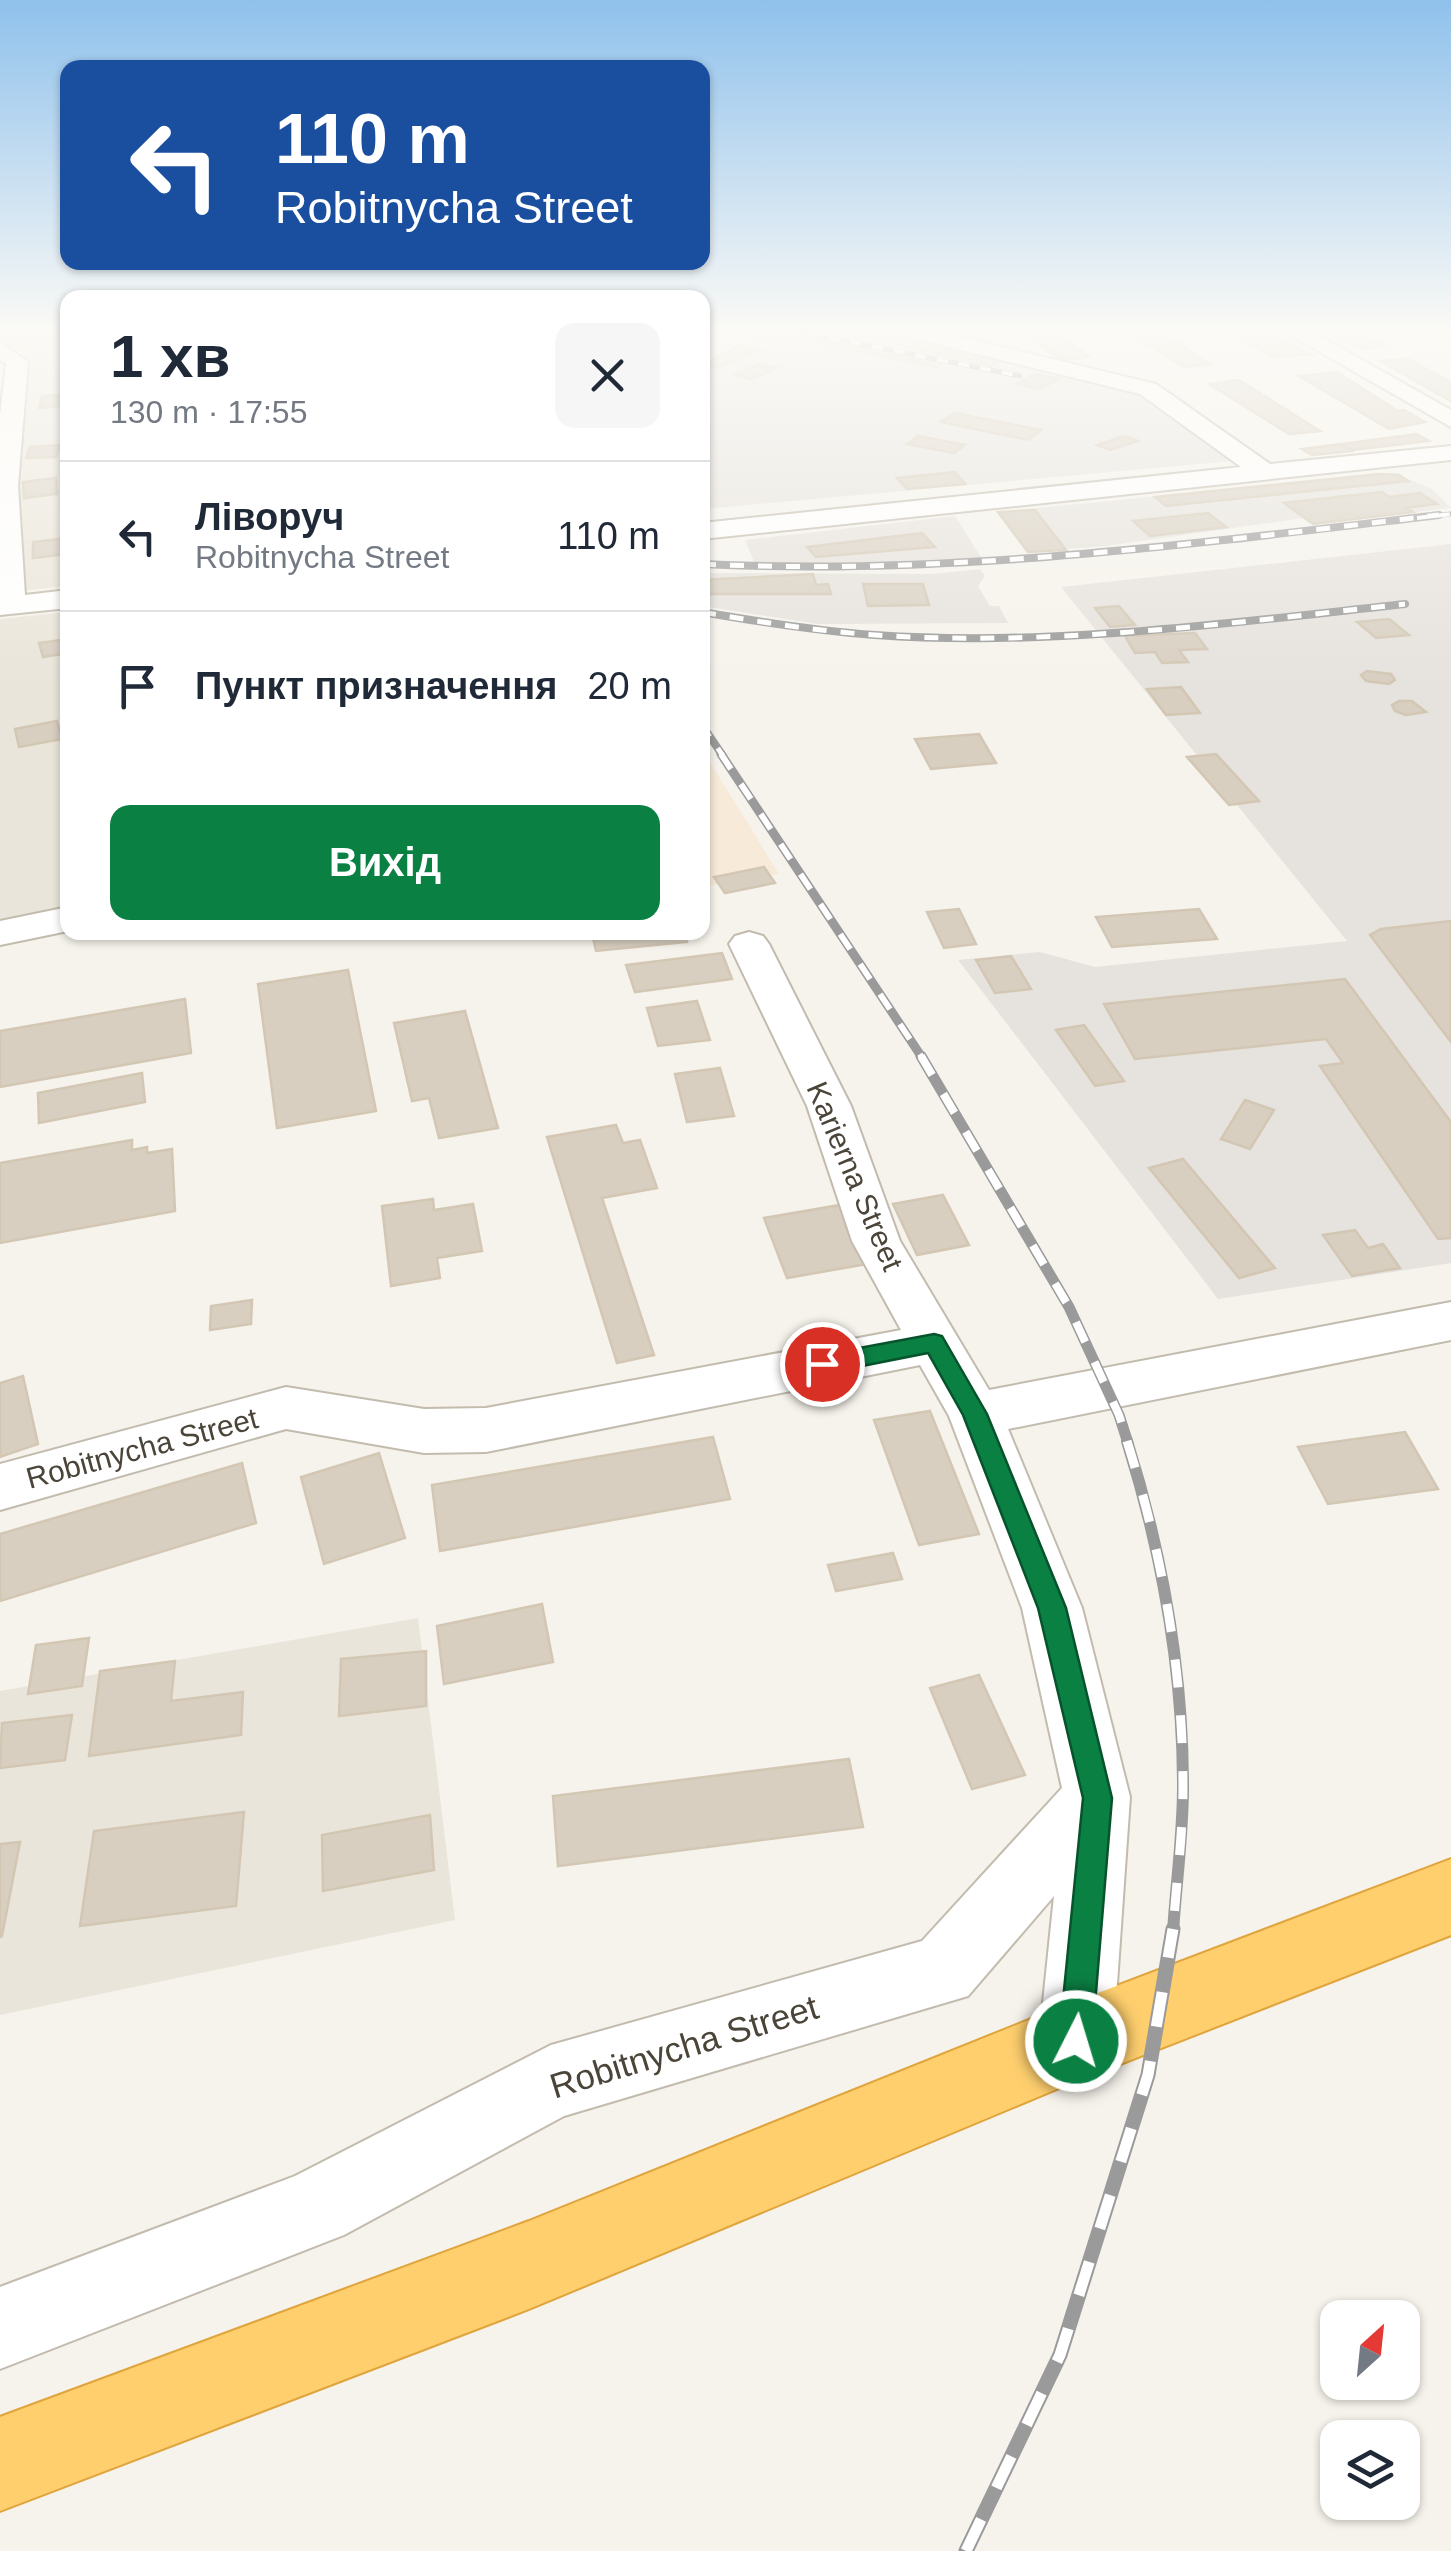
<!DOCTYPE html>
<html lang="uk">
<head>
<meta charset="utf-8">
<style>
	body { margin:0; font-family:Helvetica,sans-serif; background:#f6f6f7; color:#1f2937; height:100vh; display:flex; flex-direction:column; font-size:38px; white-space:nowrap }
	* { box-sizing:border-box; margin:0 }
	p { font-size:32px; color:#747a83 }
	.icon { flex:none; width:55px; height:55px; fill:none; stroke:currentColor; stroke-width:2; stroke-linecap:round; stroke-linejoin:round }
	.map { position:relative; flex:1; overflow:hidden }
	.sheet { position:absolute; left:60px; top:290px; width:650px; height:650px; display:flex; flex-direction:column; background:#fff; border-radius:20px; box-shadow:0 2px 8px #0004 }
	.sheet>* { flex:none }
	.guide { position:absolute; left:60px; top:60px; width:650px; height:210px; border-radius:20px; box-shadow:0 2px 8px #0004; background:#1a4fa0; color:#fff; overflow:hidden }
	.needle { width:65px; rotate:27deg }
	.tools { position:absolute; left:1320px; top:2300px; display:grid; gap:20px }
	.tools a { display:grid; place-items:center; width:100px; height:100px; border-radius:20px; background:#fff; box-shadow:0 2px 8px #0004; font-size:50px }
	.pin { position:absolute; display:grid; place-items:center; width:85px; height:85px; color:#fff; margin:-42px; border:5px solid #fff; border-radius:50%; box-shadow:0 2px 10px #0007 }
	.me { position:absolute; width:110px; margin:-55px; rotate:5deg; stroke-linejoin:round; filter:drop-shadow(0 0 8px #0008) }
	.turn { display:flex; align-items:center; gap:35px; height:210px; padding:0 50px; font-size:45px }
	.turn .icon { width:130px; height:130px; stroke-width:2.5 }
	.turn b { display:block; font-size:70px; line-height:85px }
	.round { display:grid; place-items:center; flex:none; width:105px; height:105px; border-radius:20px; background:#f6f6f7 }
	.summary { display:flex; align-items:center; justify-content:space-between; height:170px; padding:0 50px }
	h1 { font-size:60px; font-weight:800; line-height:75px }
	.primary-button { display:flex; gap:20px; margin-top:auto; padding:20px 50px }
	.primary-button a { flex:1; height:115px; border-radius:20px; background:#0b8043; color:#fff; font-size:40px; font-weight:800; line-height:115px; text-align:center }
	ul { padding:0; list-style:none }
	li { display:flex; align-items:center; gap:30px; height:150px; padding:0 50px; border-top:2px solid #e0e1e3 }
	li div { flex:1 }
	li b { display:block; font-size:38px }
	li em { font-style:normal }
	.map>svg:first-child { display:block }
</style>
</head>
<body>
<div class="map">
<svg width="1451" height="2551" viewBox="0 0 1451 2551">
	<rect width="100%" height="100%" fill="#f6f3ec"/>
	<!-- residential -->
	<g fill="#eae5da">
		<path d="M0,329h67v257l-67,7 20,-159 4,-81 -24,-8z"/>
		<path d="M67,612v299l-67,14v-306z"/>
		<path d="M418,1618l37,302 -455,95v-324z"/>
	</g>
	<!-- commercial -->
	<path fill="#f7ead8" d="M702,750l6,9 71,115 -76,13z"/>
	<!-- industrial -->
	<g fill="#e6e2dd">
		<path d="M780,329h92l266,64 94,68 -529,48 -1,-149z"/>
		<path d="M1380,474l19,1 33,14 19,19 -138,16 -9,-6 -199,28 -77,6 -30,-40z"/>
		<path d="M955,516l28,44 -53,6 -175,-2 -10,-24z"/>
		<path d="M1451,544v719l-233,36 -260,-339 82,-8 55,15 252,-26 -286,-354z"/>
		<path d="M980,569l5,7 -7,10 12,20h9l9,17 -191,1 -114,-18v-33l230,1z"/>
	</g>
	<!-- building -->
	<g fill="#d8cfc1" stroke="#d3c7b4" stroke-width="2.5">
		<path d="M834,329h38l131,31 -13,6z"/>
		<path d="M1126,329h30l55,35 -28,3z"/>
		<path d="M1224,329h36l50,25 -37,3z"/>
		<path d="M1324,329h29l32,17 -26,3z"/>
		<path d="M1051,330l39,27 -29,3 -39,-28z"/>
		<path d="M49,334l5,8 -33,4 -4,-8z"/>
		<path d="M797,334l146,29 -8,4 -146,-29z"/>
		<path d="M741,345l20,5 -44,18 -15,-3z"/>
		<path d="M1408,359l43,23v19l-71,-40z"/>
		<path d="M760,364l18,4 -26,11 -18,-4z"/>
		<path d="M1337,372l61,39 6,-1 21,12 -36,7 -90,-53z"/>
		<path d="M1036,374l23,5 -19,10 -23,-5z"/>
		<path d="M1239,380l81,51 -31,3 -80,-50z"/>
		<path d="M67,395l-3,11 -25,2 3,-12z"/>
		<path d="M955,413l86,17 -13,10 -88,-18z"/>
		<path d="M1417,434l12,7 -77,9 -10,-6z"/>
		<path d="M918,436l47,9 -11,8 -47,-9z"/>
		<path d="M1124,436l14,5 -28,9 -13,-5z"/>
		<path d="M1340,444l11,7 -39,4 -10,-6z"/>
		<path d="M60,445l-4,12 -30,1 4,-11z"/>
		<path d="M955,472l10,12 -58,5 -10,-11z"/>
		<path d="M1380,474l19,1 9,6 -242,25 -11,-9z"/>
		<path d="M56,478l1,16 -33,4 -1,-16z"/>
		<path d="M1382,492l7,5 31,-4 17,11 -31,4 7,4 -100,12 -29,-21z"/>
		<path d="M1035,510l31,40 -38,2 -30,-40z"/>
		<path d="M1208,513l18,14 -76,9 -17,-15z"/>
		<path d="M922,533l13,14 -119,10 -9,-10z"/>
		<path d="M68,538v16l-35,4v-16z"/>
		<path d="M813,574l3,11 12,-1 3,10h-126l-3,-10v-4z"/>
		<path d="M863,584h60l6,21 -61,1z"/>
		<path d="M1119,606l16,19 -25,2 -15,-19z"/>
		<path d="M1389,619l20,16 -33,3 -19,-16z"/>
		<path d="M1195,633l12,16 -28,1 9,12 -26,1 -7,-11 -20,1 -10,-17z"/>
		<path d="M68,639v14l-25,4 -4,-14z"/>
		<path d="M1367,671l24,3 4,6 -6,4 -23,-3 -5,-6z"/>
		<path d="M1181,687l19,26 -34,2 -19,-26z"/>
		<path d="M1399,701h13l14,11 -20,3 -11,-4 -3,-6z"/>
		<path d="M57,721l5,18 -43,8 -4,-18z"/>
		<path d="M979,734l17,29 -65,6 -16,-30z"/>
		<path d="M1216,754l43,47 -30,4 -42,-48z"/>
		<path d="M764,867l11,16 -50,10 -11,-16z"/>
		<path d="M959,909l17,35 -32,4 -17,-36z"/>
		<path d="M1199,909l18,30 -105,8 -16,-30z"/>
		<path d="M1451,921v121l-81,-107 11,-6z"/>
		<path d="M684,932l3,10 -91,9 -4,-18z"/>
		<path d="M722,953l10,26 -97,13 -9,-27z"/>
		<path d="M1011,956l20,33 -36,4 -19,-33z"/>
		<path d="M348,970l28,141 -99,17 -19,-144z"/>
		<path d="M1345,979l106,143v116l-13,1 -118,-173 23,-3 -17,-24 -191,20 -31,-55z"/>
		<path d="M185,999l6,54 -191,34v-56z"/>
		<path d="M697,1001l13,39 -52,6 -11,-38z"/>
		<path d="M465,1011l33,117 -59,10 -10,-40 -17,3 -18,-78z"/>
		<path d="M1084,1025l40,56 -29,5 -39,-56z"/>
		<path d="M720,1068l14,48 -47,6 -12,-48z"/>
		<path d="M142,1073l3,29 -106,21 -1,-30z"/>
		<path d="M1245,1100l29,10 -24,39 -29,-10z"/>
		<path d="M616,1125l7,18 17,-3 17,48 -55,10 52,157 -37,8 -70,-226z"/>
		<path d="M132,1140v10l15,-3v6l25,-4 3,62 -175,32v-80z"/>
		<path d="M1183,1159l92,109 -36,10 -90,-110z"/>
		<path d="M943,1195l26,50 -52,10 -24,-51z"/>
		<path d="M433,1199l1,11 39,-6 9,47 -45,7 3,20 -49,8 -9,-80z"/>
		<path d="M840,1205l27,59 -80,14 -23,-60z"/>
		<path d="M1355,1230l13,18 15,-4 17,24 -48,8 -29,-41z"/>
		<path d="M252,1300l-1,24 -41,6 1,-24z"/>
		<path d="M23,1376l15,68 -38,13v-74z"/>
		<path d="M930,1411l49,123 -60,11 -45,-125z"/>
		<path d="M1405,1432l33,57 -110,15 -30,-57z"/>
		<path d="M713,1437l17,62 -290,52 -8,-66z"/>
		<path d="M379,1453l26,85 -81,26 -23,-87z"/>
		<path d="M242,1463l14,60 -256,78v-67z"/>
		<path d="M893,1553l9,26 -66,12 -8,-26z"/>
		<path d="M542,1604l11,58 -109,22 -7,-58z"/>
		<path d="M89,1638l-7,48 -54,8 8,-49z"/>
		<path d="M426,1651v55l-87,10 2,-57z"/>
		<path d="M175,1661l-4,40 72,-9 -2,43 -152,21 11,-85z"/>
		<path d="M979,1675l46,100 -53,14 -42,-101z"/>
		<path d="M72,1715l-7,45 -65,8 2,-45z"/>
		<path d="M849,1759l14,68 -305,39 -5,-70z"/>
		<path d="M244,1812l-8,94 -156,20 14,-95z"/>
		<path d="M430,1815l4,55 -111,21 -1,-56z"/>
		<path d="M20,1842l-18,94 -2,1v-93z"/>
	</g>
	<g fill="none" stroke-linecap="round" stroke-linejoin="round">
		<!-- minor casing -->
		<g stroke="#c2bbae" stroke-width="4">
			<g id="minor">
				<path d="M888,329h40l228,55 114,80 181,-18v14l-749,79v-16l539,-56 -101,-73 -248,-61z"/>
				<path d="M1280,329h27l144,81v17z"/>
				<path d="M0,342l28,20 -10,124 7,109 43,-5v18l-68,7v-200l6,-51 -6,-4z"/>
				<path d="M68,907v24l-68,14v-24z"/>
				<path d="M749,932l14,4 6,8 82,162 49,135 89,149 462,-88v38l-443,89 74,179 48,189 -17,244 -11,26 -26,11 -26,-11 -11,-26 15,-145 -86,100 -404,120 -220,119 -344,134v-82l295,-111 256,-131 371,-104 140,-153 -40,-180 -73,-192 -29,-51 -434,87 -62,1 -138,-24 -286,81v-46l286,-77 138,22 62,-1 415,-78 -49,-89 -45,-135 -78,-162 6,-8z"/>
			</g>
		</g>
		<!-- highway casing -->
		<g stroke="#e0a43c" stroke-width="4">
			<path id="highway" d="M1451,1859v76l-387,151 -535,223 -529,202v-94l529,-196 532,-214z"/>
		</g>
		<!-- minor -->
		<use href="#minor" fill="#fff" fill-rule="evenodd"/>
		<!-- highway -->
		<use href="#highway" fill="#ffcf6e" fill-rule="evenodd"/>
		<!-- rail-far5 casing -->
		<g stroke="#9a9a9a" stroke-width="5">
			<g id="rail-far5">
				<path d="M786,329l234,47"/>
				<path d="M1417,518l34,-4"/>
			</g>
		</g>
		<!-- rail-far4 casing -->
		<g stroke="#9a9a9a" stroke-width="8">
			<g id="rail-far4">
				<path d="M702,564c248,12 491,-20 737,-49"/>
				<path d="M702,612c58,10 115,19 173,23 177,12 355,-12 530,-31"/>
				<path d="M702,725l21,31"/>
			</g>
		</g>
		<!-- rail-far3 casing -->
		<g stroke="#9a9a9a" stroke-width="9">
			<path id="rail-far3" d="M721,754l202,305"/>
		</g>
		<!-- rail-far2 casing -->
		<g stroke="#9a9a9a" stroke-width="11">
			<path id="rail-far2" d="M921,1056l148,251 50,108 9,28"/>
		</g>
		<!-- rail-far1 casing -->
		<g stroke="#9a9a9a" stroke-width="12">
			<path id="rail-far1" d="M1127,1441c35,112 56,228 56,346 0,48 -7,97 -10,145"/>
		</g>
		<!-- rail casing -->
		<g stroke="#9a9a9a" stroke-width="15">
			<path id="rail" d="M966,2551l94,-196 88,-280 25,-146"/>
		</g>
		<!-- rail-far5 -->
		<use href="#rail-far5" stroke="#fff" stroke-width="4" stroke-dasharray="11" stroke-linecap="butt"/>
		<!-- rail-far4 -->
		<use href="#rail-far4" stroke="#fff" stroke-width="5" stroke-dasharray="14" stroke-linecap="butt"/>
		<!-- rail-far3 -->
		<use href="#rail-far3" stroke="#fff" stroke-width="6" stroke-dasharray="18" stroke-linecap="butt"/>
		<!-- rail-far2 -->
		<use href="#rail-far2" stroke="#fff" stroke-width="8" stroke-dasharray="22" stroke-linecap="butt"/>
		<!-- rail-far1 -->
		<use href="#rail-far1" stroke="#fff" stroke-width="9" stroke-dasharray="28" stroke-linecap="butt"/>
		<!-- rail -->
		<use href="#rail" stroke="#fff" stroke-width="11" stroke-dasharray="35" stroke-linecap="butt"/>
	</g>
	<!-- sky -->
	<linearGradient id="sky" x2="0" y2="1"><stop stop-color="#8fc1ec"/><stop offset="0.48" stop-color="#fbfaf6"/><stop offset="1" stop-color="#fbfaf6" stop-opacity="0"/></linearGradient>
	<rect width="1451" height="686" fill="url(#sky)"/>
	<!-- route -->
	<path fill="#0b8043" stroke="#07532c" stroke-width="2.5" d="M934,1334l8,2 45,78 79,194 46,190 -20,243 -4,12 -12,4 -12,-4 -5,-12 24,-243 -45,-190 -75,-193 -35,-62 -106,21 -9,-3 -3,-7 3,-6 9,-3z"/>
	<g text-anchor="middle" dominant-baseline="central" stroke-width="8" stroke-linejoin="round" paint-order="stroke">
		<!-- street labels -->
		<g font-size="30" fill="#4b4439" stroke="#fff">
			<text transform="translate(855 1176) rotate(67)">Karierna Street</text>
			<text transform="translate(142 1448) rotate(-15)">Robitnycha Street</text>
		</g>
		<!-- near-street labels -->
		<g font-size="35" fill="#4b4439" stroke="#fff">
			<text transform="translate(684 2046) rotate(-17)">Robitnycha Street</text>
		</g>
	</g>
</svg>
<div class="tools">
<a><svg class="needle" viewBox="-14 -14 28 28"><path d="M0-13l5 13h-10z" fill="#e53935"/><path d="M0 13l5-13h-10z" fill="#747a83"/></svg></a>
<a><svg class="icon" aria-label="layers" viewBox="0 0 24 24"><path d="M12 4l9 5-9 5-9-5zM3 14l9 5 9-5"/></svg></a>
</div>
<div class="pin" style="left:822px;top:1364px;background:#d93025"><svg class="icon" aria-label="arrive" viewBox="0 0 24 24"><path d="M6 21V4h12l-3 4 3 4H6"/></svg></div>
<svg class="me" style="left:1076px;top:2041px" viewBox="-20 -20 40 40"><circle r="17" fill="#0b8043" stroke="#fff" stroke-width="3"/><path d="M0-11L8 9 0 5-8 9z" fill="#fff"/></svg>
<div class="guide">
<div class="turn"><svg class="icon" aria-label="left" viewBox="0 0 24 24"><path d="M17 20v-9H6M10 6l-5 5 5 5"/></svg><div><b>110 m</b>Robitnycha Street</div></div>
</div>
<section class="sheet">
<div class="summary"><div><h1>1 хв</h1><p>130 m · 17:55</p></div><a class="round"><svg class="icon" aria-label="close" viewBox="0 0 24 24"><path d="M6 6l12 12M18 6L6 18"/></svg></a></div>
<ul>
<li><svg class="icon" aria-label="left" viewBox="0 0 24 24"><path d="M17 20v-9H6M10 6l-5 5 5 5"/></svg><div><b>Ліворуч</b><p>Robitnycha Street</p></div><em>110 m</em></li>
<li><svg class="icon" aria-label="arrive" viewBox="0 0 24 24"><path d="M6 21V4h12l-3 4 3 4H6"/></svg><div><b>Пункт призначення</b></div><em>20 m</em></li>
</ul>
<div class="primary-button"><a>Вихід</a></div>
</section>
</div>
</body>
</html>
